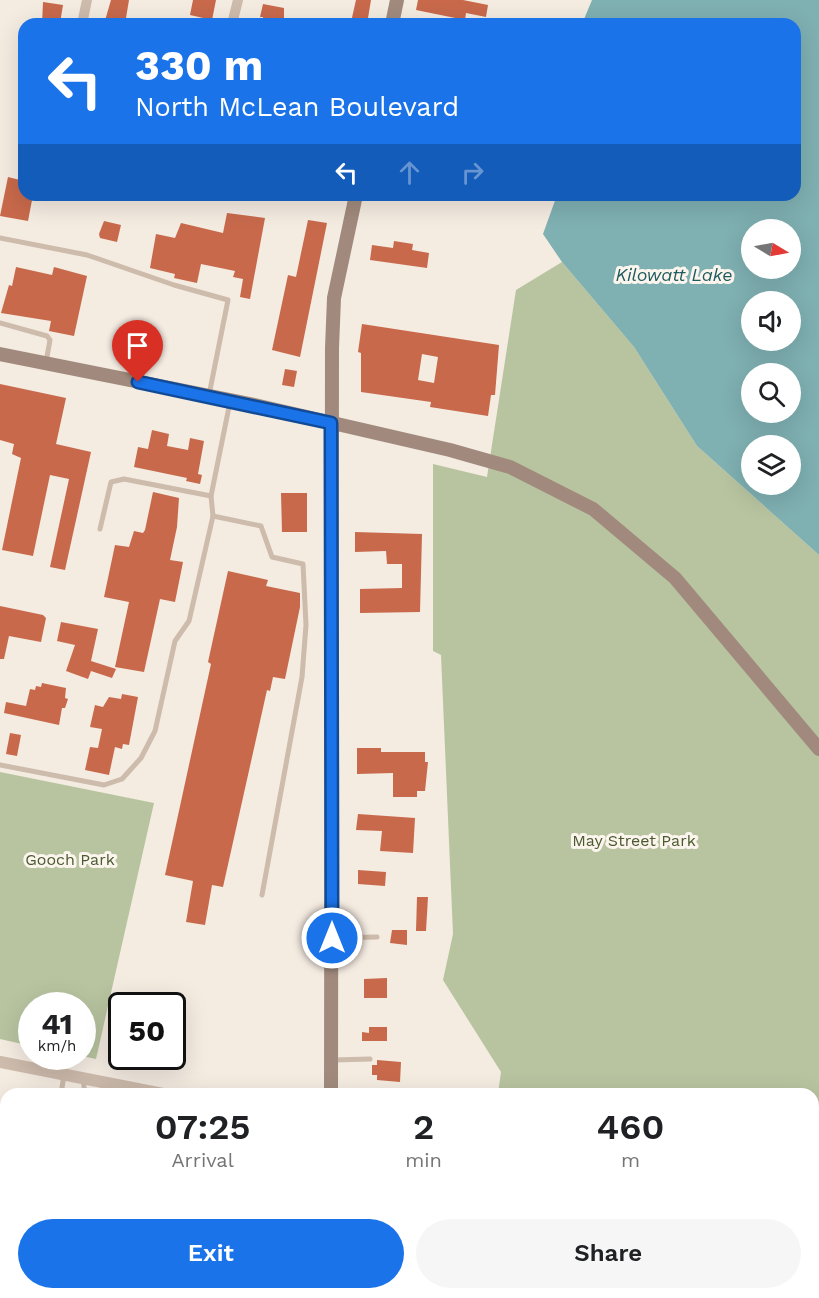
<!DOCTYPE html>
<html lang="en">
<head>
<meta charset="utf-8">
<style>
	body { margin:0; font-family:"Work Sans",sans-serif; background:#f6f6f6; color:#202124; height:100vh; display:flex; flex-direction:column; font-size:22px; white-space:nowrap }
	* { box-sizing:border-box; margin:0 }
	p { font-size:20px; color:#757577 }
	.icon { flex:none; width:33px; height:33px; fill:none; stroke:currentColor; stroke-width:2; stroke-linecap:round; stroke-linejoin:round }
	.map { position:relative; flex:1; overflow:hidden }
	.drawer { position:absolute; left:0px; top:1088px; width:819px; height:212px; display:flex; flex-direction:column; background:#fff; border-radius:18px 18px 0 0; box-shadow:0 6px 24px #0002 }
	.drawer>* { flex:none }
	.guide { position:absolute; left:18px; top:18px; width:783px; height:183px; border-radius:18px; box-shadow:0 6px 24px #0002; background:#1a73e8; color:#fff; overflow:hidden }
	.needle { width:39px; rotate:100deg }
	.tools { position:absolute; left:741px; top:219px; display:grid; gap:12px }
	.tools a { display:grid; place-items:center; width:60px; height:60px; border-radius:50%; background:#fff; box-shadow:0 6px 24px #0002; font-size:30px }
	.speed { position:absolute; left:18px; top:992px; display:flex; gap:12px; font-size:30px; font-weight:700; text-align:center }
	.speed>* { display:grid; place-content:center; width:78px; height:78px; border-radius:50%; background:#fff; box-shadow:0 6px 24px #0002; line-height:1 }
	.speed small { font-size:15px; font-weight:400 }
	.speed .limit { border:3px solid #111; border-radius:9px; background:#fff; color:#111 }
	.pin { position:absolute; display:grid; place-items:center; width:51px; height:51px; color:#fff; margin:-62px -26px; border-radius:50% 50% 50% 0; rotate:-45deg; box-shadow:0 0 6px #0007 }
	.pin .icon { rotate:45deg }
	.me { position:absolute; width:66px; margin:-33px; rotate:0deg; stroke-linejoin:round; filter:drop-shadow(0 0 4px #0008) }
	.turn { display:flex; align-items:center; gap:21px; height:126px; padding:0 18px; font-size:27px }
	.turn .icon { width:78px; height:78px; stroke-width:2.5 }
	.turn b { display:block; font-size:42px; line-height:51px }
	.lanes { display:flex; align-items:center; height:57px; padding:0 18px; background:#0003; justify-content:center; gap:30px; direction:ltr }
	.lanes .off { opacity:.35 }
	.eta { display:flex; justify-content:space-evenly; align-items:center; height:102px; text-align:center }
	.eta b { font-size:36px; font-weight:600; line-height:42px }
	.primary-button { display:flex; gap:12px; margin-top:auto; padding:12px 18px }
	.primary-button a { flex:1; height:69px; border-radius:36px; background:#1a73e8; color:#fff; font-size:24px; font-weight:600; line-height:69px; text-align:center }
	.primary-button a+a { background:#f6f6f6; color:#202124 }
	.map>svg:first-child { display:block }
</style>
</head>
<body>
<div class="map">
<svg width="819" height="1298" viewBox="0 0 819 1298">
	<rect width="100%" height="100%" fill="#f4ebe1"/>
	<!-- green -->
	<g fill="#b8c4a0">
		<path d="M562,262l72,85 63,99 122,109v730l-6,-2v-189l-315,-1 3,-21 -58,-92 10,-46 -12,-279 -8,-4v-187l54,13 29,-187z"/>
		<path d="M0,772l154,31 -58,256 -14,-3v-51h-50l-1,41 -31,-7z"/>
	</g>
	<!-- water -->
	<path fill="#7fb0b2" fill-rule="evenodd" d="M592,0h227v555l-122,-109 -63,-99 -72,-85 -19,-28 14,-39h238v-171h-213zM752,230h38v38h-38zM752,302h38v38h-38zM752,374h38v38h-38zM752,446h38v38h-38z"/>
	<!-- building -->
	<g fill="#c8694b" fill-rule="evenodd">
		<path d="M111,0h18l-4,24h-21z"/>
		<path d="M193,0h23l-4,20 -22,-5z"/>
		<path d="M356,0h15l-4,24 -16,-2z"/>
		<path d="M418,0h45l25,5 -2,12 -20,-4 -1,7 -49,-10z"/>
		<path d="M43,2l20,3 -3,18 -18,1z"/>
		<path d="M263,4l21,4v16h-22l1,-7h-3z"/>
		<path d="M8,177l16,4v14h9l-5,26 -28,-5z"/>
		<path d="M227,213l38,5 -15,81 -10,-2 3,-18 -10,-2 2,-6 -34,-7 -4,19 -23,-5 1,-4 -25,-6 6,-34 19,4 6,-15 42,10z"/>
		<path d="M308,220l19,3 -27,134 -28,-7 16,-75 8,2z"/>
		<path d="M104,221l17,4 -4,17 -17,-4 -1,-4z"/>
		<path d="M394,241l19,3 -1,6 17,3 -2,15 -57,-8 2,-15 21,3z"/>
		<path d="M16,267l36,8 2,-8 33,9 -13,60 -25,-5 2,-10 -50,-8 8,-28 3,1z"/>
		<path d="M362,324l137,21 -4,50h-4l-3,21 -58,-9 1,-5 -70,-10v-39l-3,-1zM422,354l16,3 -4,26 -16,-3z"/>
		<path d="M285,369l12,2 -3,16 -12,-2z"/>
		<path d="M0,384l66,14 -10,46 35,8 -26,118 -15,-3 19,-88 -19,-4 -17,81 -31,-6 19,-92 -9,-4 2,-10 -14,-4z"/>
		<path d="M152,430l17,4 -2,12 21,4 2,-12 14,3 -6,33 4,1 -2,9 -14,-3 1,-3 -53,-11 4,-20 10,2z"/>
		<path d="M153,492l26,6 -2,29 -7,33 13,2 -8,40 -15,-3 -16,73 -29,-5 14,-65 -25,-5 11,-52 14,2 5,-16 9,2 2,-3z"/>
		<path d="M281,493h26v39h-25z"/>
		<path d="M355,532l67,2 -2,78 -60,1v-24l42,-1v-24h-15l-1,-13 -31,1z"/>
		<path d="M228,571l40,9 -2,6 34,7v14l-15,72 -12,-2 -3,14 -3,-1 -44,197 -11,-2 -7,40 -19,-3 7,-41 -28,-6 46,-211 -3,-2z"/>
		<path d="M0,606l43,9 3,3 -5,24 -32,-6 -5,23h-4z"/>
		<path d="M61,622l37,7 -7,32 25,8 -4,9 -21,-7 -3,8 -22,-8 9,-26 -18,-4z"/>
		<path d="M42,683l24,5 -1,10 3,1 -3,9h-3l-3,17 -55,-12 2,-11 20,4 4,-17 5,1 1,-4 5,1z"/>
		<path d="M122,694l16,3 -9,48 -6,-1 -1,5 -7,-2 -6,28 -24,-5 5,-23 8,1 4,-19 -12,-2 5,-22 8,2 6,-10 12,2z"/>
		<path d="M10,733l11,2 -4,21 -11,-2z"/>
		<path d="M357,748h24v4h44v10h3l-3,29h-8v6h-24v-24l-36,1z"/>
		<path d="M358,814l57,4 -2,35 -33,-2 2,-20 -26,-1z"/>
		<path d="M358,870l28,2 -1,14 -27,-2z"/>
		<path d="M417,897h11l-2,34h-10z"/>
		<path d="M392,930h15v15l-17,-2z"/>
		<path d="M387,978v20h-23v-19z"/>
		<path d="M369,1027h18v14h-25v-9l7,1z"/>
		<path d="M377,1060l24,2 -1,20 -23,-2v-5h-5v-10h5z"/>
	</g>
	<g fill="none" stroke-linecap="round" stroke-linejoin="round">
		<!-- service -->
		<g stroke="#cdbbac" stroke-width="5">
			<path d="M0,238l87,17 87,30 54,15 -19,95"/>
			<path d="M0,323l47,13 3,4 -4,22"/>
			<path d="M213,516l48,10 11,31 31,7 3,61 -4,52 -40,218"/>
			<path d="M100,529l11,-47 13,-3 87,17"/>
			<path d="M0,765l104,20 18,-6 19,-21 14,-27 20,-90 14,-20 24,-105 -2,-20 19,-94"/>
			<path d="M332,938l45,-1"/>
			<path d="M333,1060l37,-1"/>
			<path d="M83,1079l2,15"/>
			<path d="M61,1094l3,-19"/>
			<path d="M0,1162l6,1"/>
			<path d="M0,1202l6,2"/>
			<path d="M414,1293v5"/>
			<path d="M46,1298l1,-5"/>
		</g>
		<!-- minor -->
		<g stroke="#cdbbac" stroke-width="10">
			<path d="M82,24l5,-24"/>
			<path d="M232,24l6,-24"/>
			<path d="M784,1293l25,5"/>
		</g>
		<!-- tertiary -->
		<path stroke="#cdbbac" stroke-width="12" d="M0,1062l163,32"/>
		<!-- secondary -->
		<g stroke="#a18a7d" stroke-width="14">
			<path d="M392,24l5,-24"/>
			<path d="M0,354l250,50 200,46 60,17 83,42 82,69 144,171"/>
			<path d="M331,1094l1,-746 2,-50 22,-103"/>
			<path d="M336,1293l1,5"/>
		</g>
	</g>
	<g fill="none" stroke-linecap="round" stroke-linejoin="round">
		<!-- route casing -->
		<g stroke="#114b97" stroke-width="15">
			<path id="route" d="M138,382l193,41 1,515"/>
		</g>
		<!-- route -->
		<use href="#route" stroke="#1a73e8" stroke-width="10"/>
	</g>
	<g text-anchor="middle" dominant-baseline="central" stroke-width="6" stroke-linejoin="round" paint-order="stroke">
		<!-- park labels -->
		<g font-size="16" fill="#4a5a2e" stroke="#fbf5ee">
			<text x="634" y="840">May Street Park</text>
			<text x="70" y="859">Gooch Park</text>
		</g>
		<!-- water labels -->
		<g font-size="18" font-style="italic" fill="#1f5a5e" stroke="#fbf5ee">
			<text x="674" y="274">Kilowatt Lake</text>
		</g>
	</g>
</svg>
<div class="tools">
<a><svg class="needle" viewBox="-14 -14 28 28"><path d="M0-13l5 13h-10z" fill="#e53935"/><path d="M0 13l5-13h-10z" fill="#757577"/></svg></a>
<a><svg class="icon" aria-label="sound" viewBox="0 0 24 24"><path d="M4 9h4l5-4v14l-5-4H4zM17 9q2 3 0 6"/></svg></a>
<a><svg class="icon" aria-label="search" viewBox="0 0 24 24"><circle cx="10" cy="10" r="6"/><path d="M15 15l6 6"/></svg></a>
<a><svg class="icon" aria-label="layers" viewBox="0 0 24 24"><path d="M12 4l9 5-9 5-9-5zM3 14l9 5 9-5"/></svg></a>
</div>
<div class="speed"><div>41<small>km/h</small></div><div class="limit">50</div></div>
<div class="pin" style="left:138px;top:382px;background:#d93025"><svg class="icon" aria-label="arrive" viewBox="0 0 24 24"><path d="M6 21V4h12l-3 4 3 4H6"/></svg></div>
<svg class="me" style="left:332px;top:938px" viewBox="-20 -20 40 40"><circle r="17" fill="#1a73e8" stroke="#fff" stroke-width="3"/><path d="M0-11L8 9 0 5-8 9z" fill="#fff"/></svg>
<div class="guide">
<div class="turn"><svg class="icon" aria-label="left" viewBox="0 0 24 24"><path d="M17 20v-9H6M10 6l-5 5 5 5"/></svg><div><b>330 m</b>North McLean Boulevard</div></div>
<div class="lanes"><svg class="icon" aria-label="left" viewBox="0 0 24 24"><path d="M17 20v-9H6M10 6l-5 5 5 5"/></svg><svg class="icon off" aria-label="ahead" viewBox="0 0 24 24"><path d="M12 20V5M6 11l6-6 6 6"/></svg><svg class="icon off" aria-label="right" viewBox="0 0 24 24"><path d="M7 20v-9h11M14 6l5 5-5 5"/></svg></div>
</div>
<section class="drawer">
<div class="eta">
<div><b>07:25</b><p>Arrival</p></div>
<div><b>2</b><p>min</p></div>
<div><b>460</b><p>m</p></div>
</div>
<div class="primary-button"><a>Exit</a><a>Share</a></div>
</section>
</div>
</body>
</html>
